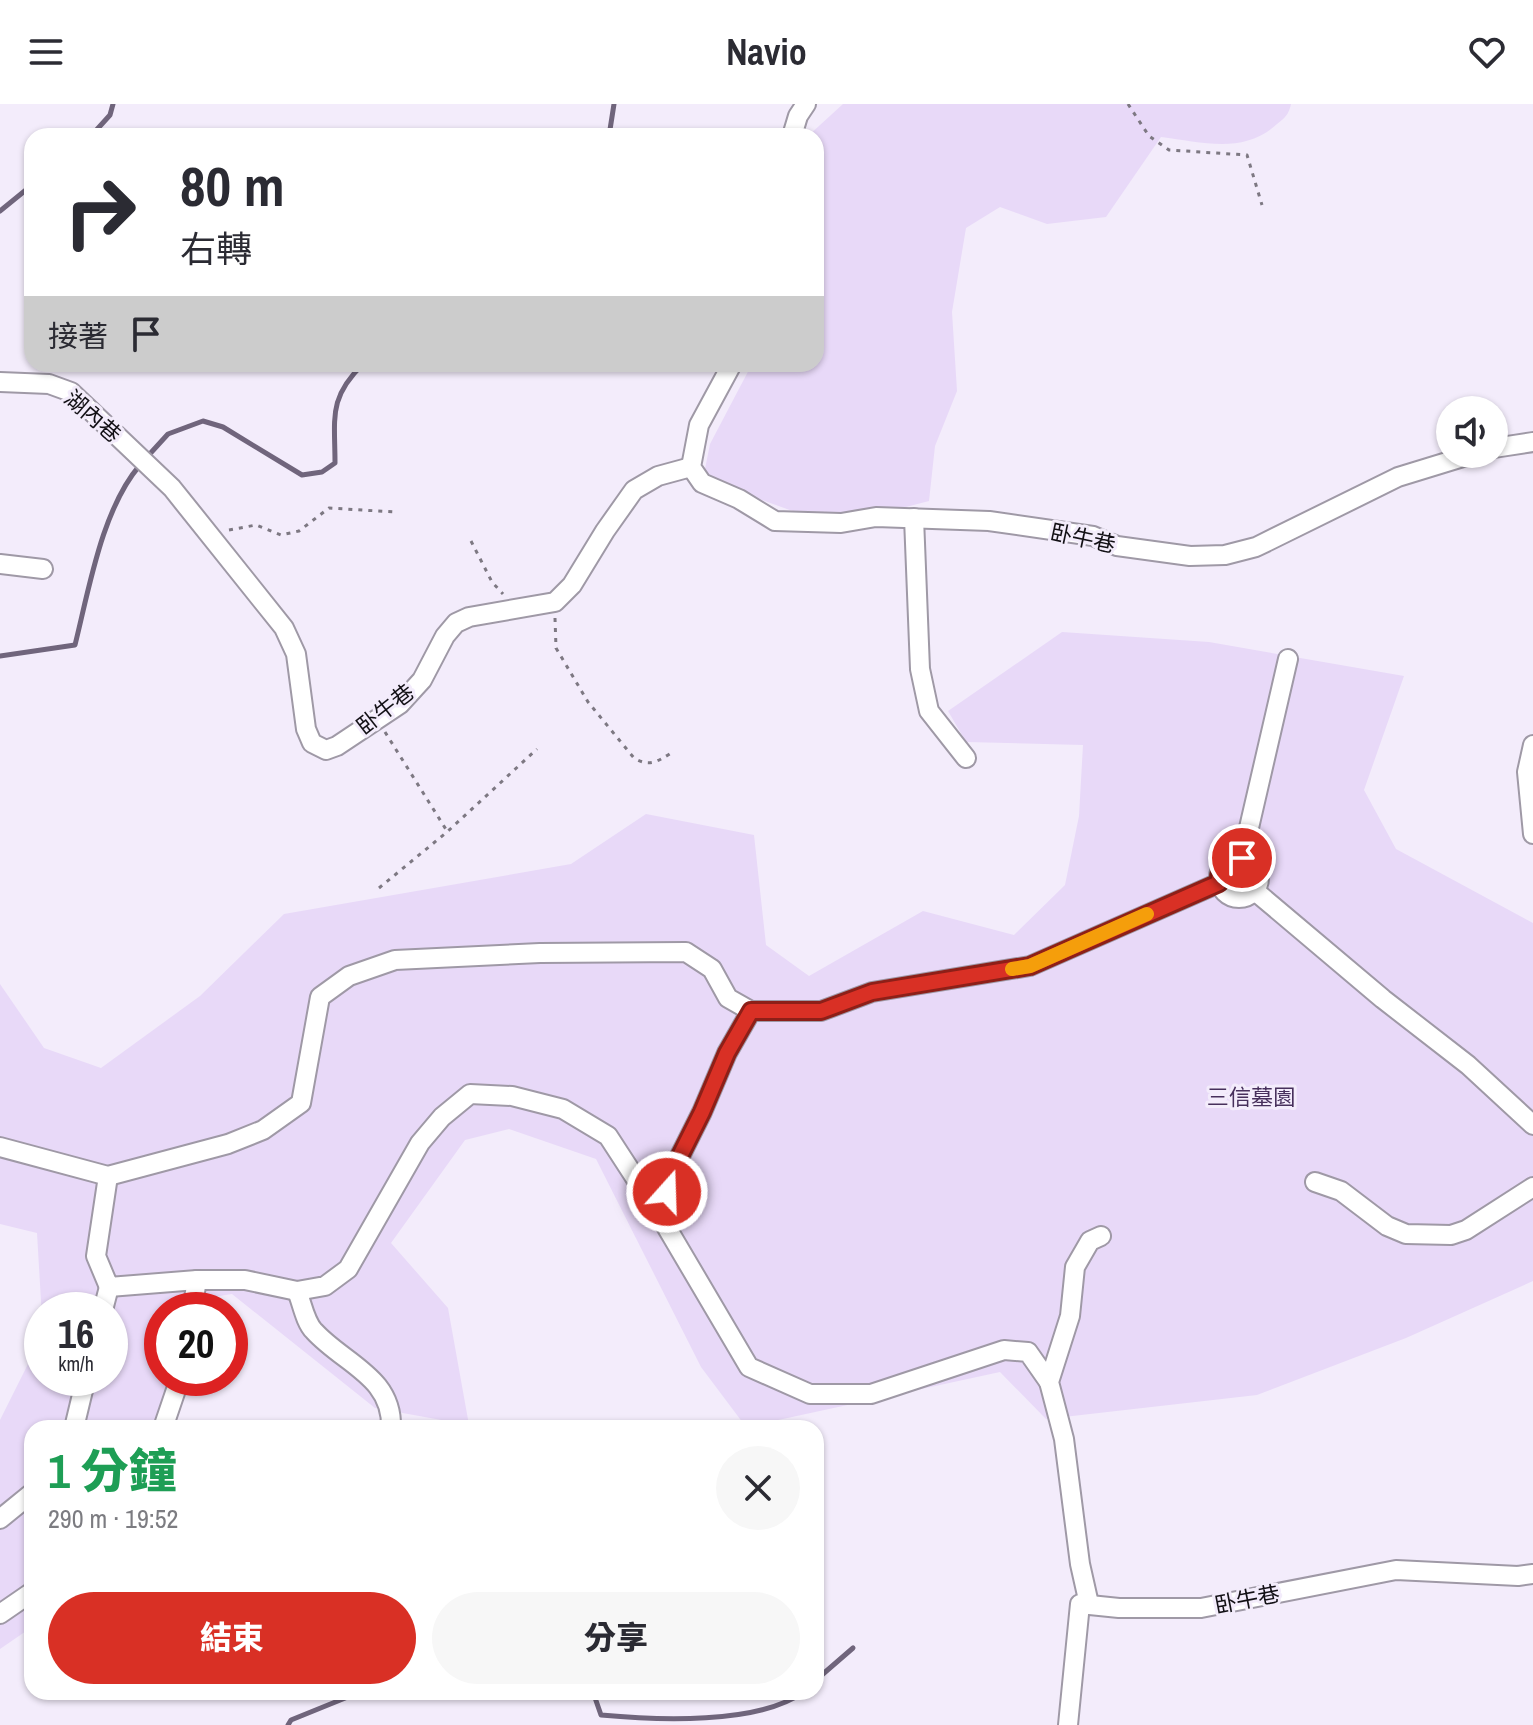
<!DOCTYPE html>
<html lang="zh-TW">
<head>
<meta charset="utf-8">
<style>
	body { margin:0; font-family:"Archivo Narrow","Noto Sans TC",sans-serif; background:#f7f7f7; color:#2b2b33; height:100vh; display:flex; flex-direction:column; font-size:30px; white-space:nowrap }
	* { box-sizing:border-box; margin:0 }
	p { font-size:26px; color:#7c7c81 }
	.icon { flex:none; width:44px; height:44px; fill:none; stroke:currentColor; stroke-width:2; stroke-linecap:round; stroke-linejoin:round }
	.map { position:relative; flex:1; overflow:hidden }
	.sheet { position:absolute; left:24px; top:1316px; width:800px; height:280px; display:flex; flex-direction:column; background:#fff; border-radius:24px; box-shadow:0 2px 6px #0004 }
	.sheet>* { flex:none }
	.hud { position:absolute; left:24px; top:24px; width:800px; height:244px; border-radius:24px; box-shadow:0 2px 6px #0004; background:#fff; color:#2b2b33; overflow:hidden }
	.fabs { position:absolute; left:1436px; top:292px; display:grid; gap:16px }
	.fabs a { display:grid; place-items:center; width:72px; height:72px; border-radius:50%; background:#fff; box-shadow:0 2px 6px #0004; font-size:40px }
	.speed { position:absolute; left:24px; top:1188px; display:flex; gap:16px; font-size:40px; font-weight:700; text-align:center }
	.speed>* { display:grid; place-content:center; width:104px; height:104px; border-radius:50%; background:#fff; box-shadow:0 2px 6px #0004; line-height:1 }
	.speed small { font-size:20px; font-weight:400 }
	.speed .limit { border:12px solid #d22; background:#fff; color:#111 }
	.pin { position:absolute; display:grid; place-items:center; width:68px; height:68px; color:#fff; margin:-34px; border:4px solid #fff; border-radius:50%; box-shadow:0 2px 8px #0007 }
	.me { position:absolute; width:88px; margin:-44px; rotate:20deg; stroke-linejoin:round; filter:drop-shadow(0 0 6px #0008) }
	.turn { display:flex; align-items:center; gap:28px; height:168px; padding:0 24px; font-size:36px }
	.turn .icon { width:104px; height:104px; stroke-width:2.5 }
	.turn b { display:block; font-size:56px; line-height:68px }
	.then { display:flex; align-items:center; height:76px; padding:0 24px; background:#0003; gap:16px; font-size:30px }
	.round { display:grid; place-items:center; flex:none; width:84px; height:84px; border-radius:42px; background:#f7f7f7 }
	.headline { display:flex; align-items:center; justify-content:space-between; height:136px; padding:0 24px }
	h1 { font-size:48px; font-weight:800; line-height:60px; color:#1e9e55 }
	.action { display:flex; gap:16px; margin-top:auto; padding:16px 24px }
	.action a { flex:1; height:92px; border-radius:48px; background:#d93025; color:#fff; font-size:32px; font-weight:800; line-height:92px; text-align:center }
	.action a+a { background:#f7f7f7; color:#2b2b33 }
	header { display:flex; justify-content:space-between; align-items:center; height:104px; padding:0 24px; background:#fff; font-size:36px; font-weight:800 }
	.map>svg:first-child { display:block }
</style>
</head>
<body>
<header><svg class="icon" aria-label="menu" viewBox="0 0 24 24"><path d="M4 6h16M4 12h16M4 18h16"/></svg>Navio<svg class="icon" aria-label="heart" viewBox="0 0 24 24"><path d="M12 20l-8-8c-3-5 5-10 8-4 3-6 11-1 8 4z"/></svg></header>
<div class="map">
<svg width="1533" height="1621" viewBox="0 0 1533 1621">
	<rect width="100%" height="100%" fill="#f3ecfb"/>
	<!-- green -->
	<g fill="#e8d9f8">
		<path d="M843,0h448c-2,10 -6,14 -14,20 -33,31 -75,18 -116,13l-55,80 -59,7 -47,-17 -34,21 -14,84 5,79 -22,55 -6,55 -54,14 -63,3 -78,-28 -30,-16 6,-30 42,-80h64v-228h-8z"/>
		<path d="M1062,528l147,10 195,34 -40,114 32,59 137,74v358l-127,57 -149,57 -211,24 -46,-47 -254,55 -45,-60 -105,-208 -87,-30 -44,11 -74,103 57,65 21,117 -94,-17 -143,-114 -25,4 -4,12h-41v68h20l-15,50h-135v199l-32,22v-229l42,-84v42h68v-68h-68v8l-5,-85 -37,-9v-240l44,64 57,20 99,-72 84,-82 287,-50 75,-50 108,21 12,110 43,31 114,-65 91,24 51,-50 14,-69 4,-71 -117,-3 -18,-31z"/>
	</g>
	<g fill="none" stroke-linecap="round" stroke-linejoin="round">
		<!-- stream -->
		<g stroke="#70657c" stroke-width="5">
			<path d="M91,32l19,-21 3,-11"/>
			<path d="M609,32l5,-32"/>
			<path d="M0,107l32,-26"/>
			<path d="M147,353l21,-23 35,-13 20,6 79,48 20,-3 13,-9c0,-45 -7,-65 28,-99"/>
			<path d="M0,552l75,-11c14,-56 27,-136 65,-180"/>
			<path d="M816,1576l37,-32"/>
			<path d="M593,1588l8,23c54,5 158,10 202,-23"/>
			<path d="M288,1621l3,-5 69,-28"/>
		</g>
		<!-- minor casing -->
		<g stroke="#9f99a6" stroke-width="22">
			<g id="minor">
				<path d="M792,32l6,-20 8,-12"/>
				<path d="M732,260l-33,61 -8,42 11,16 37,16 36,22 66,2 35,-6 113,4 104,15 24,10 73,10 35,-1 31,-8 142,-70 75,-23"/>
				<path d="M0,278l49,2 22,8 101,96 112,140 12,26 10,75 6,14 14,7 11,-4 63,-42 22,-24 23,-44 11,-13 13,-6 86,-15 17,-17 33,-54 29,-41 24,-14 33,-9"/>
				<path d="M1494,344l39,-6"/>
				<path d="M914,414l6,151 9,42 37,47"/>
				<path d="M0,460l43,5"/>
				<path d="M1533,641l-6,27 6,62"/>
				<circle cx="1239" cy="774" r="20"/>
				<path d="M1242,754l46,-199"/>
				<path d="M1255,787l128,108 85,66 65,60"/>
				<path d="M751,907l-24,42 -25,59 -28,56 -14,48 89,151 61,27h61l133,-44 24,2 21,30"/>
				<path d="M0,1043l108,29 120,-32 35,-14 38,-27 19,-106 29,-21 46,-16 145,-7 146,-1 26,17 16,29 23,13h70l51,-19 158,-26 189,-83"/>
				<path d="M108,1072l-12,80 13,31 88,-7h48l52,11 28,-5 23,-17 72,-126 22,-26 28,-23 42,2 51,13 45,27 52,80"/>
				<path d="M1315,1078l26,9 46,35 19,8 45,1 15,-5 67,-43"/>
				<path d="M297,1187c5,12 8,31 17,40 30,33 79,46 77,97"/>
				<path d="M103,1206l6,-23"/>
				<path d="M192,1206l5,-30"/>
				<path d="M74,1324l12,-50"/>
				<path d="M163,1324l17,-50"/>
				<path d="M0,1415l32,-26"/>
				<path d="M1089,1500l-9,-40 -16,-125 -15,-57 21,-66 5,-49 15,-26 11,-5"/>
				<path d="M0,1510l32,-22"/>
				<path d="M1068,1621l12,-121 39,4h82l195,-38 122,6 15,-2"/>
			</g>
		</g>
		<!-- path -->
		<g stroke="#7d7882" stroke-width="3" stroke-dasharray="4 6" stroke-linecap="butt">
			<path d="M1128,0l21,32 20,14 78,5 15,50"/>
			<path d="M229,426l27,-5 25,10 18,-4 30,-23 66,4"/>
			<path d="M471,437l21,41 11,12"/>
			<path d="M555,514l1,30 32,54 46,56c15,9 23,4 37,-5"/>
			<path d="M385,628l62,99"/>
			<path d="M379,784l68,-56 90,-83"/>
		</g>
		<!-- minor -->
		<use href="#minor" stroke="#fff" stroke-width="18"/>
	</g>
	<g fill="none" stroke-linecap="round" stroke-linejoin="round">
		<!-- route casing -->
		<g stroke="#8d1f18" stroke-width="20">
			<path id="route" d="M667,1088l7,-24 28,-56 25,-59 24,-42h70l51,-19 158,-26 189,-83c-1,-16 7,-25 23,-25"/>
		</g>
		<!-- route -->
		<use href="#route" stroke="#d93025" stroke-width="14"/>
		<!-- slow -->
		<path stroke="#f59e0b" stroke-width="14" d="M1012,865l18,-3 117,-52"/>
	</g>
	<g text-anchor="middle" dominant-baseline="central" stroke-width="6" stroke-linejoin="round" paint-order="stroke">
		<!-- street labels -->
		<g font-size="22" fill="#121015" stroke="#f3ecfb">
			<text transform="translate(93 312) rotate(41)">湖內巷</text>
			<text transform="translate(1083 434) rotate(12)">卧牛巷</text>
			<text transform="translate(385 605) rotate(-38)">卧牛巷</text>
			<text transform="translate(1247 1495) rotate(-11)">卧牛巷</text>
		</g>
		<!-- park labels -->
		<g font-size="22" fill="#47305c" stroke="#f3ecfb">
			<text x="1251" y="993">三信墓園</text>
		</g>
	</g>
</svg>
<div class="fabs">
<a><svg class="icon" aria-label="sound" viewBox="0 0 24 24"><path d="M4 9h4l5-4v14l-5-4H4zM17 9q2 3 0 6"/></svg></a>
</div>
<div class="speed"><div>16<small>km/h</small></div><div class="limit">20</div></div>
<div class="pin" style="left:1242px;top:754px;background:#d93025"><svg class="icon" aria-label="arrive" viewBox="0 0 24 24"><path d="M6 21V4h12l-3 4 3 4H6"/></svg></div>
<svg class="me" style="left:667px;top:1088px" viewBox="-20 -20 40 40"><circle r="17" fill="#d93025" stroke="#fff" stroke-width="3"/><path d="M0-11L8 9 0 5-8 9z" fill="#fff"/></svg>
<div class="hud">
<div class="turn"><svg class="icon" aria-label="right" viewBox="0 0 24 24"><path d="M7 20v-9h11M14 6l5 5-5 5"/></svg><div><b>80 m</b>右轉</div></div>
<div class="then">接著<svg class="icon" aria-label="arrive" viewBox="0 0 24 24"><path d="M6 21V4h12l-3 4 3 4H6"/></svg></div>
</div>
<section class="sheet">
<div class="headline"><div><h1>1 分鐘</h1><p>290 m · 19:52</p></div><a class="round"><svg class="icon" aria-label="close" viewBox="0 0 24 24"><path d="M6 6l12 12M18 6L6 18"/></svg></a></div>
<div class="action"><a>結束</a><a>分享</a></div>
</section>
</div>
</body>
</html>
